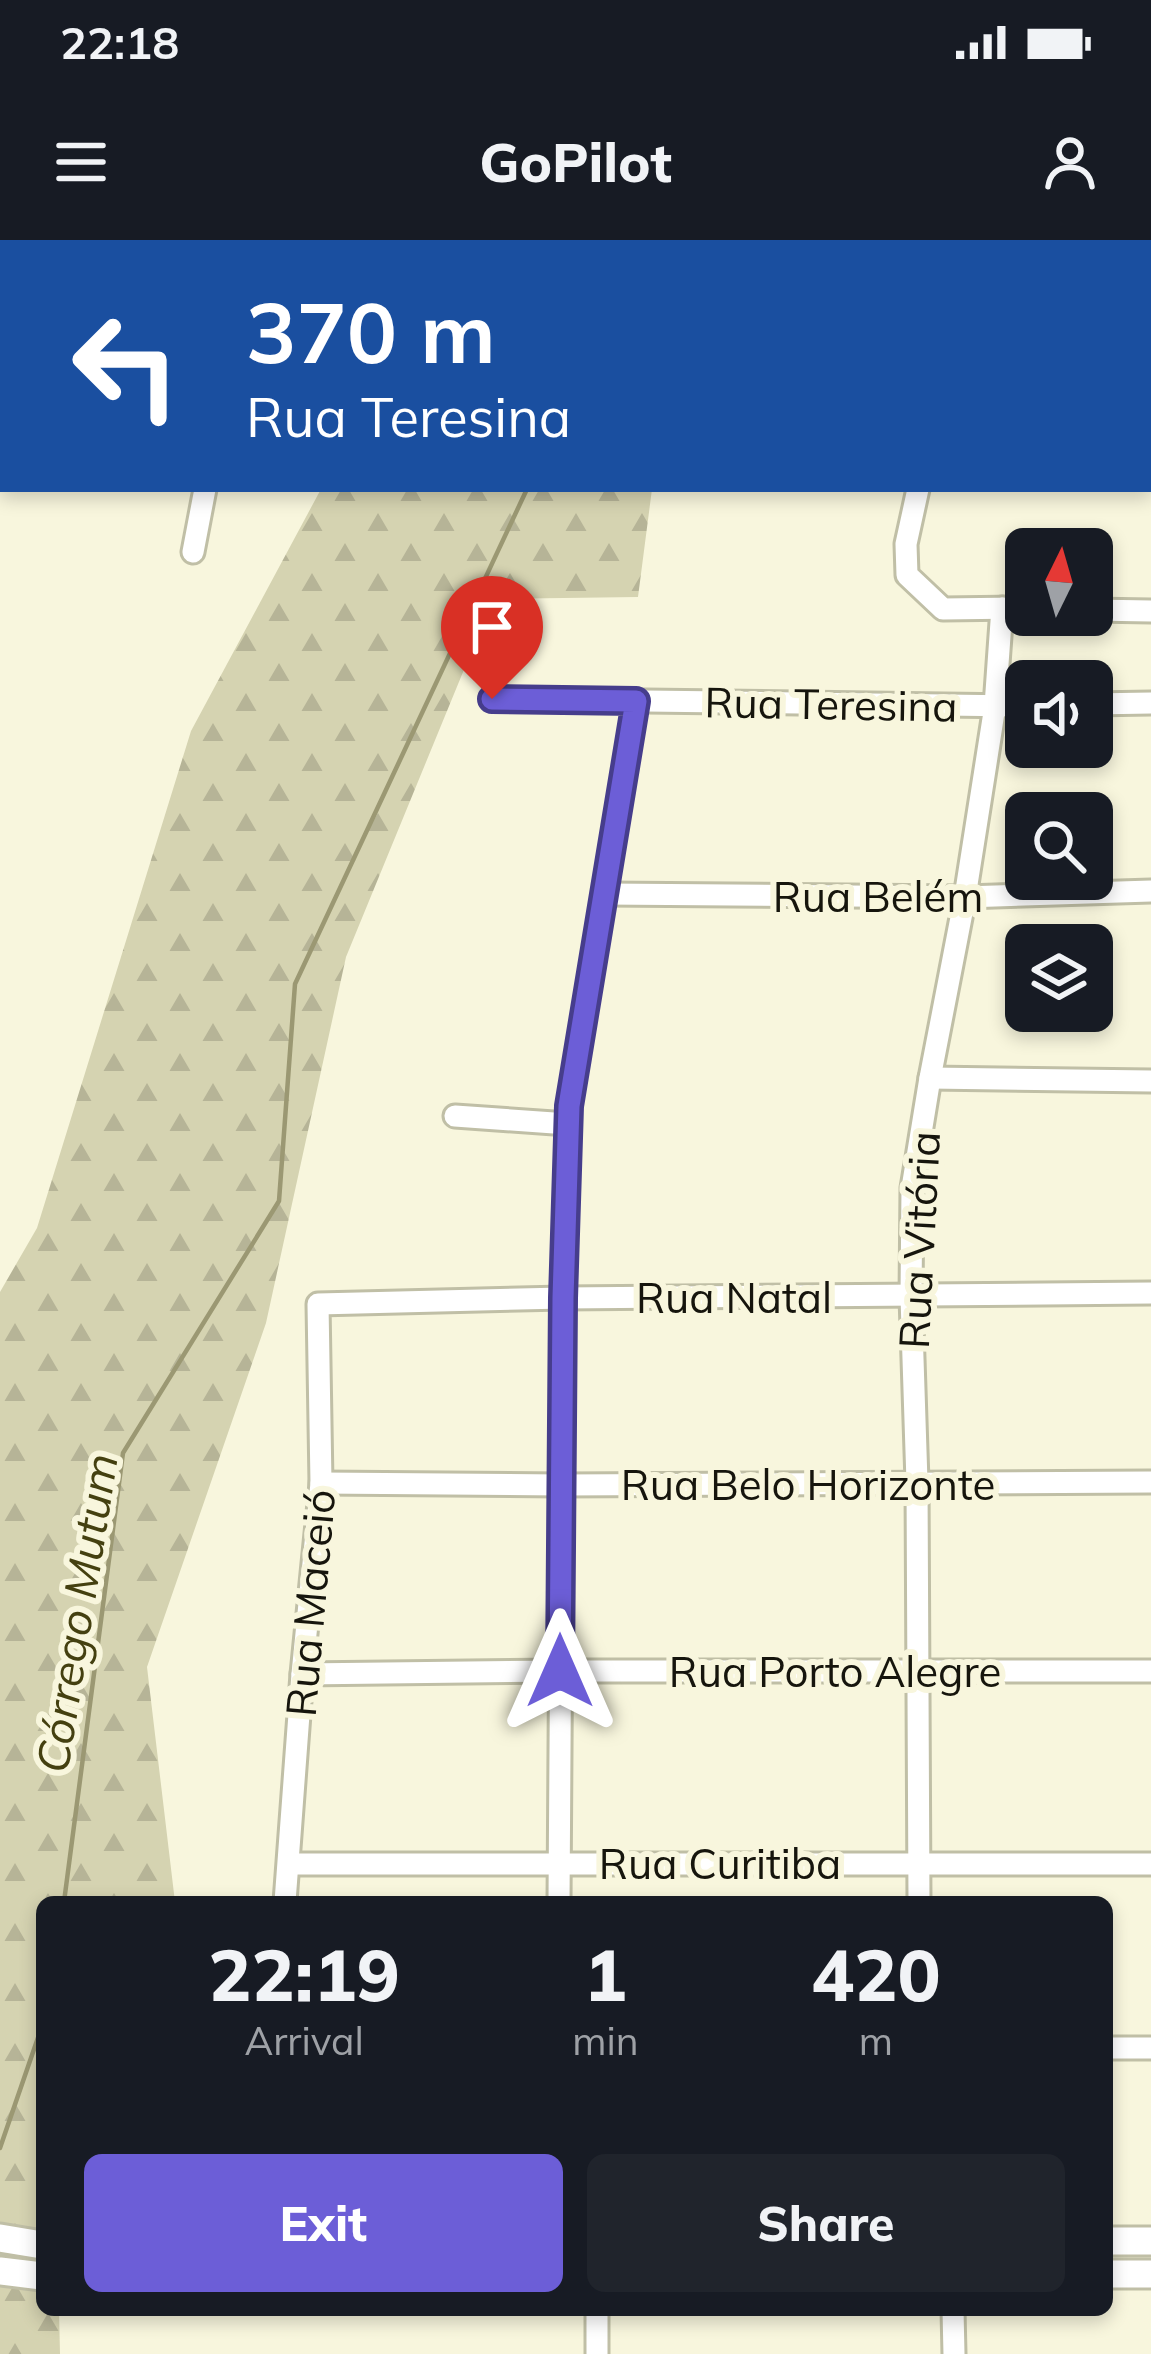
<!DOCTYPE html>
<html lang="en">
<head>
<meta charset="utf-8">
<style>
	body { margin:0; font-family:Mulish,sans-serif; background:#20242c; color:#f1f3f6; height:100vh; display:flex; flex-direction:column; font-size:45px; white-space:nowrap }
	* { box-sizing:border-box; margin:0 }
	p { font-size:39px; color:#9ea1a6 }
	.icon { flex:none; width:66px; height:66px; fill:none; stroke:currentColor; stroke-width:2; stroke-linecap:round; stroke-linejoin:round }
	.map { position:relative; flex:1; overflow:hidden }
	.sheet { position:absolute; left:36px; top:1656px; width:1077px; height:420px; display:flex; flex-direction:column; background:#171b24; border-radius:18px; box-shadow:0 6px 18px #0003 }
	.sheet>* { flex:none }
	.top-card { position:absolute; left:0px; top:0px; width:1152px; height:252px; box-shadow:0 6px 18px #0003; background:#1a4fa0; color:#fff; overflow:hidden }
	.needle { width:78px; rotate:5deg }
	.controls { position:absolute; left:1005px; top:288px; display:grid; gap:24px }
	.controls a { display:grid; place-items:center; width:108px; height:108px; border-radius:18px; background:#171b24; box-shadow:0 6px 18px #0003; font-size:60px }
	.pin { position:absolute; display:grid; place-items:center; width:102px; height:102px; color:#fff; margin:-123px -51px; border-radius:50% 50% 50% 0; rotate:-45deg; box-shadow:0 0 12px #0007 }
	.pin .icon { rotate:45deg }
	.me { position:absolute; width:132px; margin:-66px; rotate:0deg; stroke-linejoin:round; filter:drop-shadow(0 0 9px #0008) }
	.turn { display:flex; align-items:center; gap:42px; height:252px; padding:0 48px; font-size:54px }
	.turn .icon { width:156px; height:156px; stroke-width:2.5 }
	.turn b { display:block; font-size:84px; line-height:102px }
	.eta { display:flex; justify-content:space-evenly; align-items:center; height:204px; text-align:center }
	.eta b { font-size:72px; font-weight:800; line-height:84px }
	.action { display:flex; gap:24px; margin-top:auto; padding:24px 48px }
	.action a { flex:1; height:138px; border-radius:18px; background:#6c5ed7; color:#fff; font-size:48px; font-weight:800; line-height:138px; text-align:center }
	.action a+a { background:#20242c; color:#f1f3f6 }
	.status { display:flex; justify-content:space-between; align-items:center; height:84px; padding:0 60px; background:#171b24; direction:ltr }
	.status svg { height:33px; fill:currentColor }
	header { display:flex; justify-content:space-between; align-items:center; height:156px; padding:0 48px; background:#171b24; font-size:54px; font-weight:800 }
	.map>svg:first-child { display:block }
</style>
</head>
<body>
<div class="status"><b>22:18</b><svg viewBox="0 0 49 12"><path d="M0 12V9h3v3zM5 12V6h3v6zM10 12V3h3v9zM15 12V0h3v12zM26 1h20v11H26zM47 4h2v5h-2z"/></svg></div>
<header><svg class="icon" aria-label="menu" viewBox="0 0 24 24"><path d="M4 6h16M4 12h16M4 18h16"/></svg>GoPilot<svg class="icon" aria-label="person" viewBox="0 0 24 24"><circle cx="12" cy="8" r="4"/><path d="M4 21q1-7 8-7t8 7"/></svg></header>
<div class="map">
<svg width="1151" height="2114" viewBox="0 0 1151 2114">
	<defs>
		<pattern id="forest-firs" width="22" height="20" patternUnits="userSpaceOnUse" patternTransform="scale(3)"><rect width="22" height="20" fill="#d5d3b1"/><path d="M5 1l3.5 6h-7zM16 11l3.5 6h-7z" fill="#b6b497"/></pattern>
	</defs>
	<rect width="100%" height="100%" fill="#f8f6dd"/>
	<!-- forest -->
	<g fill="url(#forest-firs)">
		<path d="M298,0h388l-1,3h-387z"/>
		<path d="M321,249h331l-14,108 -145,2 -147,358 -80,366 -119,344 28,235h-133v408h17l1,44h-60v-1062l37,-64 154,-497z"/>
	</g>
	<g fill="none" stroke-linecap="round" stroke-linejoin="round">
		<!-- stream -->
		<g stroke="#9b9873" stroke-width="4.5">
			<path d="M592,0l1,3"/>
			<path d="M64,1662l59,-449 156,-252 16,-217 232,-495"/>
			<path d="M0,1908l42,-122"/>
		</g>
		<!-- street casing -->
		<g stroke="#c0bfa6" stroke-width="27">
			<g id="street">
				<path d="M39,3l1,-3"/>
				<path d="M76,3l1,-3"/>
				<path d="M252,3l1,-3"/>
				<path d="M918,249l-12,55 1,31 36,34 83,-1"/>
				<path d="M193,312l12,-63"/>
				<path d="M1092,370l59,1"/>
				<path d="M492,459l534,7"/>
				<path d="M1092,464l59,-1"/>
				<path d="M605,654l360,3 186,-6"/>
				<path d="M930,838l221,3"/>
				<path d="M455,876l113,8"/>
				<path d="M321,1243l240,2 590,-3"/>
				<path d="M302,1434l258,-3h591"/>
				<path d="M290,1624h861"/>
				<path d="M285,1662l17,-228 19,-191 -3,-179 245,-6 588,-5"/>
				<path d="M559,1662l4,-604 6,-192 67,-405"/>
				<path d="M919,1662l-2,-420 -6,-185 1,-109 18,-110 35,-181 30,-191 7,-98"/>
				<path d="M1107,1808h44"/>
				<path d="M953,2070l1,44"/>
				<path d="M597,2114v-44"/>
			</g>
		</g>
		<!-- secondary casing -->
		<g stroke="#c0bfa6" stroke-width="33">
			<g id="secondary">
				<path d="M0,1998l42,7"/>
				<path d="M1107,2001h44"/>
				<path d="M0,2031l42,5"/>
				<path d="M1107,2034h44"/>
			</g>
		</g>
		<!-- street -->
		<use href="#street" stroke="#fff" stroke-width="21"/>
		<!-- secondary -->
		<use href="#secondary" stroke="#fff" stroke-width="27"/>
	</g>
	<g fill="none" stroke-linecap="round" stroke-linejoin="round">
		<!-- route casing -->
		<g stroke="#463d8c" stroke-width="30">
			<path id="route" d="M492,459l144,2 -67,405 -6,192 -3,373"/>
		</g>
		<!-- route -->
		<use href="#route" stroke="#6c5ed7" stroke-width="21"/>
	</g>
	<g text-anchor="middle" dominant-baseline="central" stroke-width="12" stroke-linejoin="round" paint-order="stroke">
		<!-- street labels -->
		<g font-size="42" fill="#16150d" stroke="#f8f6dd">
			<text transform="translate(831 464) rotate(1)">Rua Teresina</text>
			<text x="878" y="656">Rua Belém</text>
			<text transform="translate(919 1000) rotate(-87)">Rua Vitória</text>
			<text x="734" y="1057">Rua Natal</text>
			<text x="808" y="1244">Rua Belo Horizonte</text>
			<text transform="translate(310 1363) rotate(-85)">Rua Maceió</text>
			<text x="835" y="1431">Rua Porto Alegre</text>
			<text x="720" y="1623">Rua Curitiba</text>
		</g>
		<!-- water labels -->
		<g font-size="45" font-style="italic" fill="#444010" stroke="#f8f6dd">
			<text transform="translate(76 1373) rotate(-81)">Córrego Mutum</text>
		</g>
	</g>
</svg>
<div class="controls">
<a><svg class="needle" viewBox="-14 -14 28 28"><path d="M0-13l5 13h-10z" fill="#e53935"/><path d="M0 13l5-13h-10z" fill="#9ea1a6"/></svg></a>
<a><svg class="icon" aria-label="sound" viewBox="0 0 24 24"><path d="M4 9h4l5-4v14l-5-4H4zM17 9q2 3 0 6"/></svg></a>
<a><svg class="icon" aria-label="search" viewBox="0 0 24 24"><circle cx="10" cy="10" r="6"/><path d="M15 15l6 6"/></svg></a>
<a><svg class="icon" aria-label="layers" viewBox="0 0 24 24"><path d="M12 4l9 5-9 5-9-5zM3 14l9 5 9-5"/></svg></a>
</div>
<div class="pin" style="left:492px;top:459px;background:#d93025"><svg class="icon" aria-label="arrive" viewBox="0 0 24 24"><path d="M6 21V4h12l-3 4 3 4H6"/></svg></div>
<svg class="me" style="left:560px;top:1431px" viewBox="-20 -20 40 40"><path d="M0-17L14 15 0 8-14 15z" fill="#6c5ed7" stroke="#fff" stroke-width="4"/></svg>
<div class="top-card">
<div class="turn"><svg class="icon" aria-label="left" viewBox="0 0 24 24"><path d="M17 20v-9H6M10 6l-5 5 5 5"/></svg><div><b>370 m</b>Rua Teresina</div></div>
</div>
<section class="sheet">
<div class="eta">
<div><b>22:19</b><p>Arrival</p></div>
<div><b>1</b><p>min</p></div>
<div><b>420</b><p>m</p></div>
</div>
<div class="action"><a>Exit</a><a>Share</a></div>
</section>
</div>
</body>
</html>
